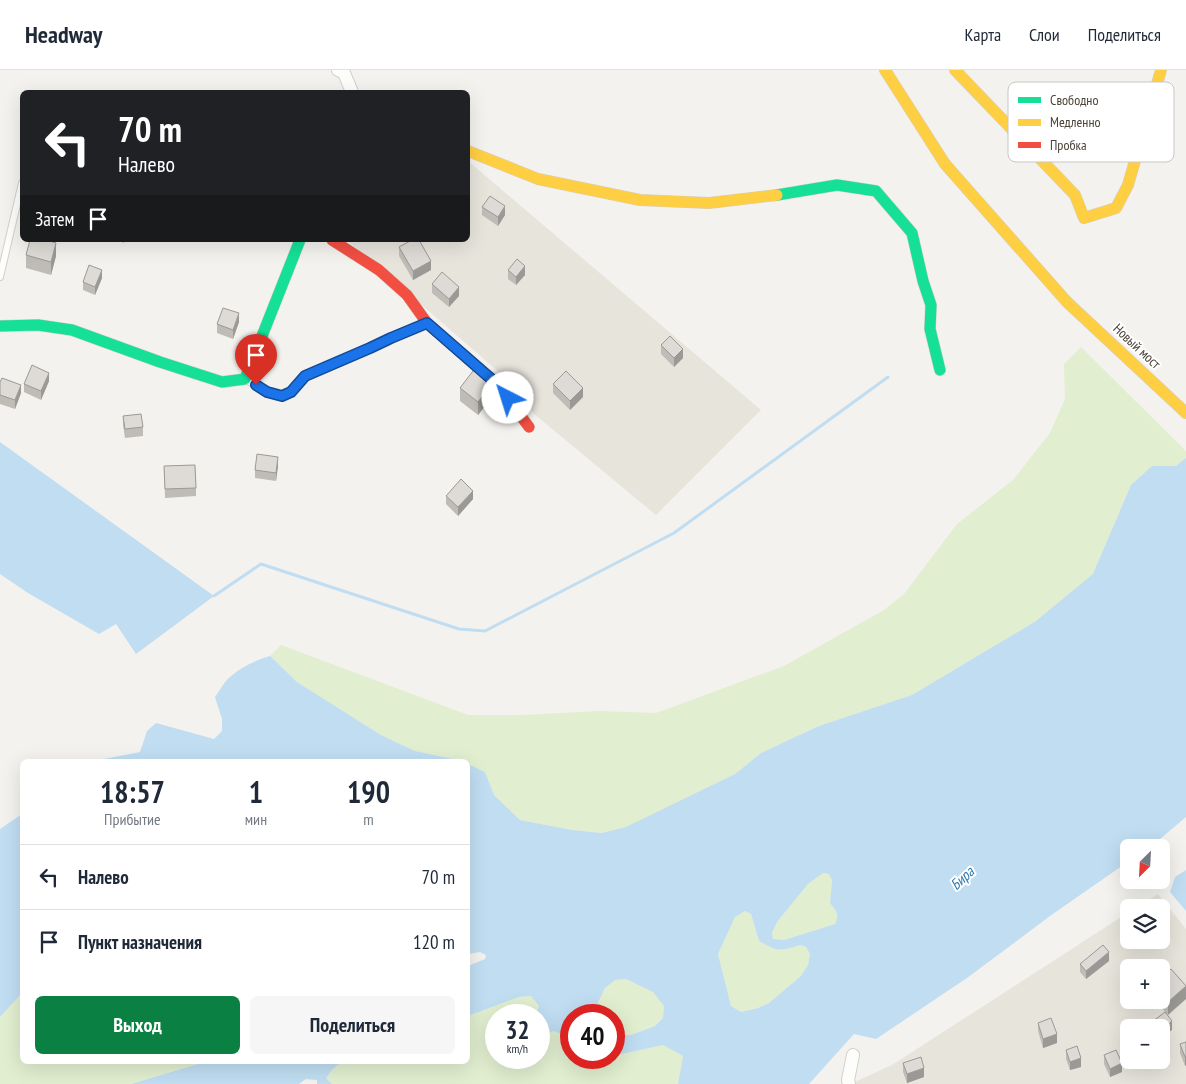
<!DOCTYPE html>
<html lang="ru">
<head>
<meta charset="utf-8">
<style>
	body { margin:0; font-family:"PT Sans Narrow",sans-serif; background:#f6f6f7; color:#1f2937; height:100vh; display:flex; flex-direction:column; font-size:19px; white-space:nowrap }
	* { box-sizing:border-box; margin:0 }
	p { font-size:16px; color:#747a83 }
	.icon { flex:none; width:28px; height:28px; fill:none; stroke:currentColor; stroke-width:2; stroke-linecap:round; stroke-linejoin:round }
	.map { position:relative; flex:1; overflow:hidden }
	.sheet { position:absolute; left:20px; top:689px; width:450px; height:305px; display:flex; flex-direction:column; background:#fff; border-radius:8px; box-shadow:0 5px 20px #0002 }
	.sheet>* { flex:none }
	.guide { position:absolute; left:20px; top:20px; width:450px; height:152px; border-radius:8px; box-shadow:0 5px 20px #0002; background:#202124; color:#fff; overflow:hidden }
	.needle { width:32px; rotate:204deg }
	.controls { position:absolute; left:1120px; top:769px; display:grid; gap:10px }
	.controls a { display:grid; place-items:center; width:50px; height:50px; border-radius:8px; background:#fff; box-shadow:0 5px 20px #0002; font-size:25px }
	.speed { position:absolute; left:485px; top:934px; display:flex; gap:10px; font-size:25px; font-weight:700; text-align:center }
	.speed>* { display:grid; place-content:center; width:65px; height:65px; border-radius:50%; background:#fff; box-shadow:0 5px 20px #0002; line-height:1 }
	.speed small { font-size:12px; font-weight:400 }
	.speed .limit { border:8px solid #d22; background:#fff; color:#111 }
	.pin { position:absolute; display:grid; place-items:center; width:42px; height:42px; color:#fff; margin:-51px -21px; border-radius:50% 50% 50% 0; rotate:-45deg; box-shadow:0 0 5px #0007 }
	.pin .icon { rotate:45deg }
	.me { position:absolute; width:55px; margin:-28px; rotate:320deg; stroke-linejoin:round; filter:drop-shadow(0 0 4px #0008) }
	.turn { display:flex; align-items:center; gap:18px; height:105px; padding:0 15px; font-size:22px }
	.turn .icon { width:65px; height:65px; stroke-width:2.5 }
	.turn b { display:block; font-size:35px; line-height:42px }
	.then { display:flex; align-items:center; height:48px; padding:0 15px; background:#0003; gap:10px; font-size:19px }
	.eta { display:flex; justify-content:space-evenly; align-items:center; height:85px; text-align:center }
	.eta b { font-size:30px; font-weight:700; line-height:35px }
	.button { display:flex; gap:10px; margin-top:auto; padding:10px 15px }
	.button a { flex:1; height:58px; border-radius:8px; background:#0b8043; color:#fff; font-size:20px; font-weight:700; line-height:58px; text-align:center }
	.button a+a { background:#f6f6f7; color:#1f2937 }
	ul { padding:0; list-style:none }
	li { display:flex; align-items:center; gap:15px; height:65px; padding:0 15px; border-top:1px solid #e0e1e3 }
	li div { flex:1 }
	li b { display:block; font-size:19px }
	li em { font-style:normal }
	header { display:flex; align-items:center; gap:30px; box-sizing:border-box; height:70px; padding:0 25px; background:#fff; border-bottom:1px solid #e0e1e3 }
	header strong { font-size:24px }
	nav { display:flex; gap:28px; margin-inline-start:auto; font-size:18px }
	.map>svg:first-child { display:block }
</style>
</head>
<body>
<header>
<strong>Headway</strong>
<nav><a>Карта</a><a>Слои</a><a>Поделиться</a></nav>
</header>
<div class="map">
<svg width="1186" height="1014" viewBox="0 0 1186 1014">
	<rect width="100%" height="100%" fill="#f4f2ee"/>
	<!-- residential -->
	<g fill="#e7e4dc" fill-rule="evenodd">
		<path d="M468,91l293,249 -105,105 -122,-101 -18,-27 -169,-147h121z"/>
		<path d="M1158,824l28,35v155h-336l42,-19 237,-153v28h32v-32l-25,-1zM1129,898h32v32h-32zM1129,958h32v32h-32z"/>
	</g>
	<!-- green -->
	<g fill="#e1eecf">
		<path d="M1081,277l105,104v7l-10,8h-24l-21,19 -38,90 -57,46 -124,74 -93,31 -58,27 -26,21 -109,54 -24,5 -30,-3 -52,-10 -26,-25 -9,-23 -17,-8v-3h-5l-48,-10 -34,-16 -84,-53 -27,-26 11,-11 187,70h54l77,-4 57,2 128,-47 100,-56 20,-16 53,-70 56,-44 37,-47 15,-34 -1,-35z"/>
		<path d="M823,803l6,1 3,6 -2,23c6,8 10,11 5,21l-51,16 -11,-1 -1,-6 5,-11 31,-38z"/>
		<path d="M745,841l6,3 8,27c18,10 21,11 41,4l6,2 4,7 -2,11 -7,11 -32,27 -11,5 -17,4 -10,-6 -13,-52 17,-37z"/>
		<path d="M626,909l27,13 11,14 -1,12 -8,8 -24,9h-17v-20h-22l13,-27 9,-8z"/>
		<path d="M22,923v68h186l-77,23h-131v-67z"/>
		<path d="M531,926l8,10 -3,9h-40v43h43v-21l15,-6 17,8v19h43v-5l8,1 41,-9 20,11 -5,28h-346l-6,-6 7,-9 10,-8h125v-45l51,-19z"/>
	</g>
	<!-- water -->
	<g fill="#c0ddf1" fill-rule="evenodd">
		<path d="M0,372l214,154 -78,58 -20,-30 -17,10 -71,-41 -28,-19z"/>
		<path d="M1186,388v359l-26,22 -12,8 -19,1v13l-79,55 -83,62 -91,61 -22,-5 -45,50h-131l5,-28 -20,-11 -41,9 -8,-1v-18h17l24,-9 8,-8 1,-12 -11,-14 -27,-13 -11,1 -10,8 -13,27h-21v24l-17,-8 -15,6v-22h-3l3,-9 -8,-10 -12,1 -51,19v-50l17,-7 1,-4 -6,-3 -12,2v-190l17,8 9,23 26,25 52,10 30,3 24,-6 109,-53 26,-21 58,-27 93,-31 124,-74 57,-47 38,-89 21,-19h24zM823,803l6,1 3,6 -2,23c6,8 10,11 5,21l-51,16 -11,-1 -1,-6 5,-11 31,-38zM745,841l6,3 8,27c18,10 21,11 41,4l6,2 4,7 -2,11 -7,11 -32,27 -11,5 -17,4 -10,-6 -13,-52 17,-37z"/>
		<path d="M270,586l27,26 84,53 34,16 48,10h-364l5,-2 36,-7 7,-21 9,-8 58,16 8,-8v-12l-7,-22c5,-7 9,-15 15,-20 11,-10 26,-17 40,-21z"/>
		<path d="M22,744v179l-22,24v-188z"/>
		<path d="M1186,800v41l-16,-19 5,-15z"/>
		<path d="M208,991h135l-10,8 -7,9 6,6h-15v-4l-11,-1 -7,5h-168z"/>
	</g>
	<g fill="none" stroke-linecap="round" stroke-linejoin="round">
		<!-- stream -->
		<path stroke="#c0ddf1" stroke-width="3" d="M214,526l47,-32 198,65 26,2 189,-98 214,-156"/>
		<!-- lane casing -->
		<g stroke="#d2d0cb" stroke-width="8">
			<g id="lane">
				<path d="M0,207l22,-94"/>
				<path d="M246,310l21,12 15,3 9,-3 14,-17 65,-27 21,-10 35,-15"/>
			</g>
		</g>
		<!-- street casing -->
		<g stroke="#d2d0cb" stroke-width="14">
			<g id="street">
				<path d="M338,0l6,3 8,19"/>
				<path d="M849,1014l-1,-4 5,-25"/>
			</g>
		</g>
		<!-- fast casing -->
		<g stroke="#d3cfc5" stroke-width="12">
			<g id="fast">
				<path d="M777,125l60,-10 39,6 36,42 11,48 8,24 -1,24 10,41"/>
				<path d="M0,256l38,-1 34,5 88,32 62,20 23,-3 55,-139"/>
			</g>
		</g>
		<!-- slow casing -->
		<g stroke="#d3cfc5" stroke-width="12">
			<g id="slow">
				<path d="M885,0l60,94 122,138 119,111"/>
				<path d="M955,0l120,125 9,23 32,-10 12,-23 33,-115"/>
				<path d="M468,81l70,28 102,21 69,3 68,-8"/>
			</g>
		</g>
		<!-- jam casing -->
		<g stroke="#d3cfc5" stroke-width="12">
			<path id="jam" d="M332,170l47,30 28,25 20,28 70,61 32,43"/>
		</g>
		<!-- lane -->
		<use href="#lane" stroke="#fdfdfc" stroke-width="6"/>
		<!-- street -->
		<use href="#street" stroke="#fdfdfc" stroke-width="12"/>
		<!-- fast -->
		<use href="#fast" stroke="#16e098" stroke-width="11"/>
		<!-- slow -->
		<use href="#slow" stroke="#ffcf43" stroke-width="11"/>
		<!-- jam -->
		<use href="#jam" stroke="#f24e42" stroke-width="11"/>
	</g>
	<!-- wall -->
	<g fill="#bfbcb8">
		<path d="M482,137l23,8 -7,11 -16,-11z"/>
		<path d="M118,170h7l-1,3z"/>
		<path d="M399,177l32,23 -18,10 -14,-24z"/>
		<path d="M26,185l30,1 -5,19 -25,-7z"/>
		<path d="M508,200l17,5 -9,10 -8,-6z"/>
		<path d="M102,208l-7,17 -12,-5v-8z"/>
		<path d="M432,214l27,12 -10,11 -17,-14z"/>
		<path d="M239,252l-6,17 -16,-6v-9z"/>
		<path d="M661,275l22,13 -9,9 -13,-13z"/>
		<path d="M49,311l-8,19 -17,-8v-8z"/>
		<path d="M0,312l21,11 -6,16 -15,-5z"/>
		<path d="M553,314l30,13 -13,13 -17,-17z"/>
		<path d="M460,318l33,8 -15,19 -18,-14z"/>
		<path d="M123,346l20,11v9l-18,2 -2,-13z"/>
		<path d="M164,396l32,22v8l-31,2z"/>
		<path d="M278,396l-2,15 -21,-3v-8z"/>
		<path d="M446,426l27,3 -15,17 -12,-12z"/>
		<path d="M1109,891l-23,18 -6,-7v-8z"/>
		<path d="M1171,899l-3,46 -14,-15h7v-22z"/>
		<path d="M1038,953l19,20 -14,5 -5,-17z"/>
		<path d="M1186,972v23l-1,1 -5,-13v-9z"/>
		<path d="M1066,980l15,17 -11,3 -4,-11z"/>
		<path d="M1104,985l18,17 -12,5 -6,-13z"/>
		<path d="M903,993l21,14 -17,6 -4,-11z"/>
	</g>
	<!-- shaded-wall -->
	<g fill="#9b9996">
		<path d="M505,136v9l-7,11v-9z"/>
		<path d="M56,173v13l-5,19v-13z"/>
		<path d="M431,191v9l-18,10v-9z"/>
		<path d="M525,196v9l-9,10v-8z"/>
		<path d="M102,200v8l-7,17v-8z"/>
		<path d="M459,217v9l-10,11v-8z"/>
		<path d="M239,243v9l-6,17v-9z"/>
		<path d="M683,279v9l-9,9v-9z"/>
		<path d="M49,303v8l-8,19v-9z"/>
		<path d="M493,313v13l-15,19v-13z"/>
		<path d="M21,315v8l-6,16v-9z"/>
		<path d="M583,318v9l-13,13v-9z"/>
		<path d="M278,387v9l-2,15v-8z"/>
		<path d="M473,421v8l-15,17v-9z"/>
		<path d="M1109,882v9l-23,18v-8z"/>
		<path d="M1186,916v13l-18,16v-13z"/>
		<path d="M1172,951v9l-11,8v-8z"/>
		<path d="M1057,964v9l-14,5v-9z"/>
		<path d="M1185,987h1v8l-1,1z"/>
		<path d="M1081,988v9l-11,3v-8z"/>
		<path d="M1122,993v9l-12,5v-8z"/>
		<path d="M924,998v9l-17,6v-9z"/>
	</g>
	<!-- building -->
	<g fill="#dedbd6" stroke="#9b9996">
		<path d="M490,126l15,10 -7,11 -16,-10z"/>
		<path d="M30,170h17l9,3 -5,19 -25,-7z"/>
		<path d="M412,170h7l12,21 -18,10 -14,-24z"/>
		<path d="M517,189l8,7 -9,11 -8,-7z"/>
		<path d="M89,195l13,5 -7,17 -12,-5z"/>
		<path d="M442,202l17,15 -10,12 -17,-15z"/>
		<path d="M223,238l16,5 -6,17 -16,-6z"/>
		<path d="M670,266l13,13 -9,9 -13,-13z"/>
		<path d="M32,295l17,8 -8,18 -17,-7z"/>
		<path d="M476,297l13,11 4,5 -15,19 -18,-14z"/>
		<path d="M566,301l17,17 -13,13 -17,-17z"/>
		<path d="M2,308l19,7 -6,15 -15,-5v-13z"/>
		<path d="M141,344l2,13 -18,2 -2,-13z"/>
		<path d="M257,384l21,3 -2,16 -21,-3z"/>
		<path d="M195,395l1,23 -31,1 -1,-23z"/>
		<path d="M461,409l12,12 -15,16 -12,-11z"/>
		<path d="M1103,875l6,7 -23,19 -6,-7z"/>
		<path d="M1171,899l15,17 -18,16 -7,-8v-16z"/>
		<path d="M1165,942l7,9 -11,9v-2h-17z"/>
		<path d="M1051,948l6,16 -14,5 -5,-16z"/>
		<path d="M1186,972v15h-1l-5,-13z"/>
		<path d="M1077,976l4,12 -11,4 -4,-12z"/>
		<path d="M1116,980l6,13 -12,6 -6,-14z"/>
		<path d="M921,987l3,11 -17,6 -4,-11z"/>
	</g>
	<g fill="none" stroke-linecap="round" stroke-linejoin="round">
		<!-- route casing -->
		<g stroke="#114b97" stroke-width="12">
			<path id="route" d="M256,315l11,7 15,4 9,-4 14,-16 65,-28 21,-10 36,-15 70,61 11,14"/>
		</g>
		<!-- route -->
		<use href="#route" stroke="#1a73e8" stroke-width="9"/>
	</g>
	<g text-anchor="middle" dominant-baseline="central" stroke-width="4" stroke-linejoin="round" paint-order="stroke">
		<!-- street labels -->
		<g font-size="14" fill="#4b4439" stroke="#fff">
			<text transform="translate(1137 276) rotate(43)">Новый мост</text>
		</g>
		<!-- water labels -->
		<g font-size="15" font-style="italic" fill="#2e7ab2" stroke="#fff">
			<text transform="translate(962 808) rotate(-43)">Бира</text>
		</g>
	</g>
	<!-- legend -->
	<rect x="1008" y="12" width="166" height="80" rx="8" fill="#fff" stroke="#c9c7c4" stroke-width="1"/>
	<rect x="1018" y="27" width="23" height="6" fill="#16e098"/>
	<rect x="1018" y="49" width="23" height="7" fill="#ffcf43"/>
	<rect x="1018" y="72" width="23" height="6" fill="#f24e42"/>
	<g font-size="14" fill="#4b4439">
		<text x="1050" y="35">Свободно</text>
		<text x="1050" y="57">Медленно</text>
		<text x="1050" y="80">Пробка</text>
	</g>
</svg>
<div class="controls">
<a><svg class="needle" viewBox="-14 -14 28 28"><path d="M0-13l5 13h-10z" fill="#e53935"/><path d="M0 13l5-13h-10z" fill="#747a83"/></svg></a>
<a><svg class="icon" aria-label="layers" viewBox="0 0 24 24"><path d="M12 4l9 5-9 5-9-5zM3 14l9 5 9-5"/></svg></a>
<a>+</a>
<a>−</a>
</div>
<div class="speed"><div>32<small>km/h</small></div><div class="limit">40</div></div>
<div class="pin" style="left:256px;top:315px;background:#d93025"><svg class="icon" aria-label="arrive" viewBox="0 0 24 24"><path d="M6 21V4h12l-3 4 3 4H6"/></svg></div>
<svg class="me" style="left:508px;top:328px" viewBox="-20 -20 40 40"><circle r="19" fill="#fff"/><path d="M0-13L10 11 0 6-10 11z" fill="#1a73e8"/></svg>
<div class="guide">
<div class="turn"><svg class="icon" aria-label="left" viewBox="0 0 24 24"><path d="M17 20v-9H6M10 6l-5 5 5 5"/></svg><div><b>70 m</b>Налево</div></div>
<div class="then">Затем<svg class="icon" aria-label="arrive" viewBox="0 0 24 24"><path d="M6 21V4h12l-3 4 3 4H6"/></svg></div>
</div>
<section class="sheet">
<div class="eta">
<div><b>18:57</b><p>Прибытие</p></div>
<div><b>1</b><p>мин</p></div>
<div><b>190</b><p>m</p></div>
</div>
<ul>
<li><svg class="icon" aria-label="left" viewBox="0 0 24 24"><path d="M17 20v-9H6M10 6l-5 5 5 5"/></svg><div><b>Налево</b></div><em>70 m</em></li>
<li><svg class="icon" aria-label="arrive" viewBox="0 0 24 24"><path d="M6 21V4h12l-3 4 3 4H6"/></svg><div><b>Пункт назначения</b></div><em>120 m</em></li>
</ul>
<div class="button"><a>Выход</a><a>Поделиться</a></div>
</section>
</div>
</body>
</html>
